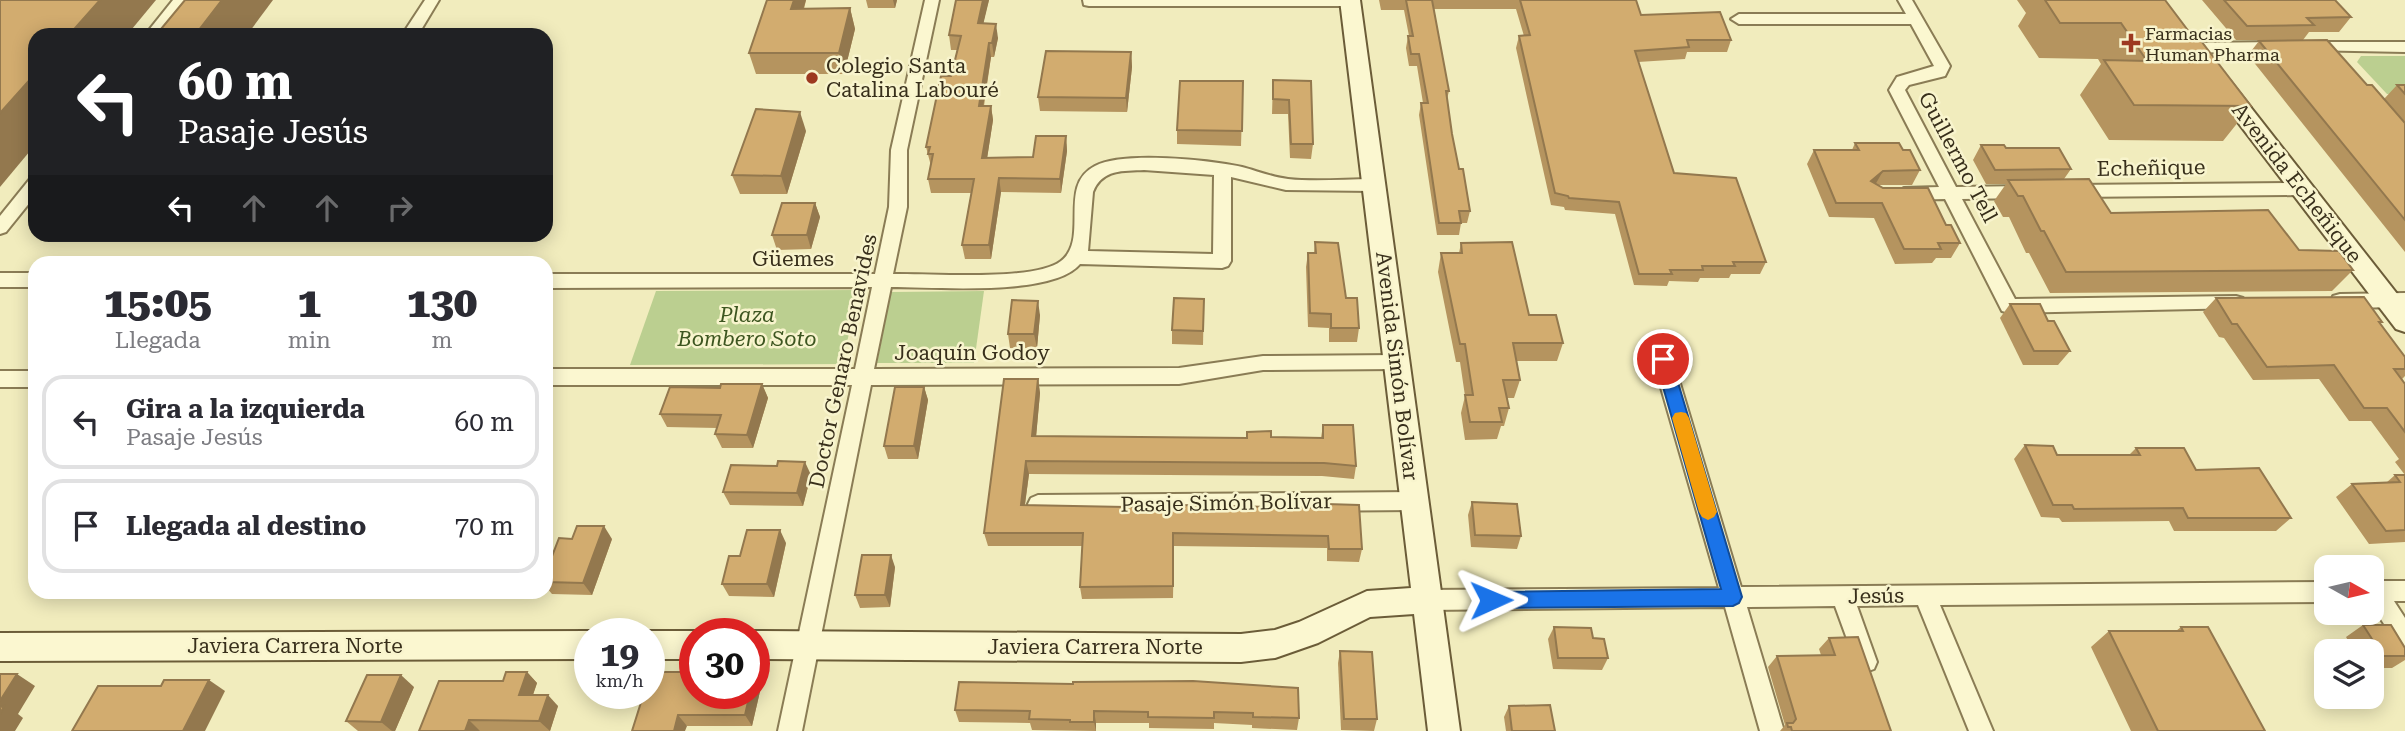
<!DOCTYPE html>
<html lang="es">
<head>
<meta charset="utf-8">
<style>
	body { margin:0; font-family:"Roboto Serif",serif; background:#f2f2f3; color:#2b2b33; height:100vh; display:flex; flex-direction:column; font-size:26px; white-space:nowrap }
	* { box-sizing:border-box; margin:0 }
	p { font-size:23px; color:#7c7c81 }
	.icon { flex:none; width:38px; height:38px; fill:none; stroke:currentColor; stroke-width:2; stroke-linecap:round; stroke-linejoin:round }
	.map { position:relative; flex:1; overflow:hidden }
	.panel { position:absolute; left:28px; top:256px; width:525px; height:343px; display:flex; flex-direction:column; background:#fff; border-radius:21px; box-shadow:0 4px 18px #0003 }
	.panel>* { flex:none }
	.hud { position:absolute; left:28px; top:28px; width:525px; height:214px; border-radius:21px; box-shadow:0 4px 18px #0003; background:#202124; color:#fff; overflow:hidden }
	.needle { width:46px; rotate:98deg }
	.tools { position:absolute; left:2314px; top:555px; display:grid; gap:14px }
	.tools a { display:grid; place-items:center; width:70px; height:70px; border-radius:14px; background:#fff; box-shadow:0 4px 18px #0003; font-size:35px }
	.speed { position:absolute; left:574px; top:618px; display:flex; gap:14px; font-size:35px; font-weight:700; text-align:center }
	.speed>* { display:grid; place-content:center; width:91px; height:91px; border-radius:50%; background:#fff; box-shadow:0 4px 18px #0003; line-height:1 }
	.speed small { font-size:18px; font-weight:400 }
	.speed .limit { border:10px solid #d22; background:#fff; color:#111 }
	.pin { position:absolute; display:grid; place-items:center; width:60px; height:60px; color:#fff; margin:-30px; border:4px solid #fff; border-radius:50%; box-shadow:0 2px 7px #0007 }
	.me { position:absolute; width:77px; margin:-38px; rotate:89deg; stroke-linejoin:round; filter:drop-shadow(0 0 5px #0008) }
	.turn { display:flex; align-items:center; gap:24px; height:147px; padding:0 35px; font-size:32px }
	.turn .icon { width:91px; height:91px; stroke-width:2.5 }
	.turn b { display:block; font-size:49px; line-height:60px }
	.lanes { display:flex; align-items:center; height:66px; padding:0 35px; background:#0003; justify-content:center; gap:35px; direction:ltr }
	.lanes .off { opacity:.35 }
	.eta { display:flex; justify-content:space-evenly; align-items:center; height:119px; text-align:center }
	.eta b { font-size:42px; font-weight:800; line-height:49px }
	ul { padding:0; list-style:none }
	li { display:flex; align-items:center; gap:21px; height:94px; margin:0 14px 10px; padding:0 21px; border:4px solid #e1e1e2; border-radius:21px }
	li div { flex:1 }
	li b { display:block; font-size:26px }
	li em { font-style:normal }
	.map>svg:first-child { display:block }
</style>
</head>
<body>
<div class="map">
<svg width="2405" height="731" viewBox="0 0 2405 731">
	<rect width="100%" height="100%" fill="#f1ecbd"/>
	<!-- green -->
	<g fill="#bbcf90">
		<path d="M2361,56h44v38h-18l-30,-32z"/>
		<path d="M859,290l-17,74 -212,1 26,-74z"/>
		<path d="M984,291l-10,72h-97l14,-71z"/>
	</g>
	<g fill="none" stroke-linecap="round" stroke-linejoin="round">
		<!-- street casing -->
		<g stroke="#8a7c55" stroke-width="4">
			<g id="street">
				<path d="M173,0h15l-27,35h-16z"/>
				<path d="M425,0h14l-21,35h-16z"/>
				<path d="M925,0h14l-32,150v57l-14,67c37,-1 141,8 168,-13 29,-22 -4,-76 34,-95 29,-15 114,-6 147,1 15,4 30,10 46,12 28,3 57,0 85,0l9,6 -9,6 -87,-1 -55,-13v84l-3,5 -6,2 -142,-4c-27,33 -146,23 -189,23l-17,82 305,-1 84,-12 133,-1 7,2 3,5 -3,5 -7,2 -133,1 -84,14 -308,1 -69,346h-24l74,-346h-306v-16h309l17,-82 -326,1v-14h329l14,-67 2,-57zM1144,170l70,5 -1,79 -125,-3 5,-59c9,-23 30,-21 51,-22z"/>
				<path d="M1083,0h273l1,2 -7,4h-261l-5,-1z"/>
				<path d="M1898,0h14l38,66 -5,10 -36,9 -4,5 51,97 69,-1 9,6 -9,6 -63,1 53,100 221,-3 7,2 2,5 -2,5 -234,5 -7,-2 -57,-112 -41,1 -9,-6 9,-6 35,-1 -50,-97 8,-13 37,-11 -23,-42h-172l-8,-5 8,-5h167z"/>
				<path d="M2279,42l8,5 -3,3 -92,3 -8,-5 8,-5z"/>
				<path d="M2309,42h96v10l-101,-2 -3,-3z"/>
				<path d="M35,178v18l-29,36 -6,2v-18l29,-36z"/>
				<path d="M2301,183l9,6 -9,6 -229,2 -9,-6 9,-6z"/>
				<rect x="0" y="273" width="35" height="14"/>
				<path d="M2405,293v14l-65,1 -7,-2 -2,-5 2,-5 7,-2z"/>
				<path d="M1663,353l7,2 3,5 68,227 585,-5v20l-386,3 53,126h-24l-51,-126 -61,1 20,56 -3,7 -8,3 -8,-3 -23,-63 -88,1 37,124h-24l-35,-124 -298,3 -8,-3 -3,-7 3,-7 8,-3 292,-2 -66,-228 3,-5z"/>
				<rect x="0" y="371" width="35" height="16"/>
				<path d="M1414,492l7,3 3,6 -3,6 -7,3 -376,3 -7,-3 -3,-6 3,-6 7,-3z"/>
				<path d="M2371,581h34v20h-11l11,17v29l-8,-3 -26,-40z"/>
			</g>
		</g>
		<!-- secondary casing -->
		<g stroke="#6b5c38" stroke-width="4">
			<g id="secondary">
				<path d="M1340,0h20l100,731h-32l-14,-117 -44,3 -52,26 -43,15 -34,4 -487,-3v-25h-7l7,-3 487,3 34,-4 24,-8 68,-31 44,-3z"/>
				<path d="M2222,79l8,2 175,223v28l-9,-3 -182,-238 -3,-5 3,-5z"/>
				<path d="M590,631l7,3h-7v25l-590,2v-28z"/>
				<path d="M649,631h46l7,3h-7v25h-46v-25h-7z"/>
			</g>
		</g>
		<!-- street -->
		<use href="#street" fill="#fbf7d0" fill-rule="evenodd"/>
		<!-- secondary -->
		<use href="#secondary" fill="#fbf7d0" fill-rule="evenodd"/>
	</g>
	<!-- wall -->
	<g fill="#b5945f">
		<path d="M767,0h39l-2,9 46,-1 5,21 -11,45h-88l-7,-21z"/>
		<path d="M866,0h31l-2,8h-27z"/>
		<path d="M956,0h33l-6,23 15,15 -4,19h-3l-7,49h7l2,14 -6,38 46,-1 33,-21 1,15 -6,42 -60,-1 -10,67h-26l-3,-14 9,-52h-40l-3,-14 3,-13 -5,-19 25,-71 6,-26h-6l-2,-15z"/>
		<path d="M1379,0h257l5,15 90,25 -4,12h-40l-2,7 -47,3 36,111 92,89 -6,12h-29l-2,4h-29l-2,4 -29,-1 -2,5 -33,-1 -19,-71 -50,-4 -1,-3 -13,-2 -35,-157 3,-12h5l-8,-27h-82l15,82 -2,8 5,35 7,35 11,42 -3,12h-6l-2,12h-22l-18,-120 2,-12h2l-6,-37h-8l-3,-18 2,-12h1l-5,-26h-23z"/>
		<path d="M2017,0h148l28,37 58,69 -28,35 -114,-1 -29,-45 21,-31 -3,-5 -59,-1 -21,-32 8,-13z"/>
		<path d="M2202,0h133l16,17 -12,15h-30l-6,8h-67z"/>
		<path d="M2259,41l108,44 17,14 13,-14h8v167l-157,-197z"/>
		<path d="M1131,52l1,15 -5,45 -87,-1 -2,-14z"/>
		<path d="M1273,80l38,1 2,63 -2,15 -21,-1 -2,-44h-16z"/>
		<path d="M1243,81l-2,65 -64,-2v-14z"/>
		<path d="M806,131l-19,63h-47l-8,-19z"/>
		<path d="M1855,143l48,7 17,20 -8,15h-34l68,40 14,18 -9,15h-15l-4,5 -37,1 -21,-46 -45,-1 -22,-53 7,-14h38z"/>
		<path d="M1981,145l25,3 65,21 -7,10 47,34 188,37 54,20 -21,21 -282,2 -21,-40h-3l-17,-36h-6l-9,-16 12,-17h-20l-13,-24z"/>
		<path d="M815,203l5,14 -9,32 -34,1 -5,-15z"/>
		<path d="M1315,242l31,56 13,30 -2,14h-28v-14l-21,-1 -2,-60 2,-14h6z"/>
		<path d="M1461,243l68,72 34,28 -6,18h-41l4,19 -6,18h-7l2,10 -5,18h-3l-4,13 -32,1 -4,-27 4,-17 -5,-34h-4l-18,-90 3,-19h18z"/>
		<path d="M2216,298l166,24 -2,2 25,33v19l-3,3 3,5v158l-36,2 -33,-47 16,-13 34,-1 9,-8h10l-10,-13 4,-3 -28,-38h-22l-30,-42 -66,1 -29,-42 -5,-1 -16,-25z"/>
		<path d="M1204,299l-1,46 -31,-1v-14z"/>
		<path d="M2010,304l38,17 22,30 -12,14h-35l-23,-47z"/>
		<path d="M1040,315l-3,33h-27l-2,-14z"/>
		<path d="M1038,379l2,14 -4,43 285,2 2,-13 33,41 -2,13 -32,-3 -293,-2 -4,31 154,3h147l36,41 -3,13 -32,-1v-13l-153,-2 -1,52 -91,1 -2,-12 2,-41h-94l-4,-13z"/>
		<path d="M762,384l6,14 -15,50h-31l-7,-14 2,-6 -50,-1 -7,-13 60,-26z"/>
		<path d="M924,387l4,13 -10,59h-30l-4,-13z"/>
		<path d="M2025,445l32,10h72l7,-7 60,22 95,48 -15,13h-102l-5,-10 -107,1 -3,-4 -18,-1 -27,-58z"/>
		<path d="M811,475l-8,31 -73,-1 -7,-13z"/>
		<path d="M1472,502l49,34 -4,13 -46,-2 -3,-32z"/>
		<path d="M612,539l-20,56 -40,-1 -6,-7v-15z"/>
		<path d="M786,543l-12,54 -45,-1 -7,-12 18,-28z"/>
		<path d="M895,567l-5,40 -30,1 -5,-13z"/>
		<path d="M235,592h174l-1,4 -114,3 -7,-7 -50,1z"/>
		<path d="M2363,625l42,23v12l-13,8h-21v-17h-17l-8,-14z"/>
		<path d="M1554,627l39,11 15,20 -6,12 -49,-1 -5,-30z"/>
		<path d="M2181,627l84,104h-134l-40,-84 18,-16h67z"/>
		<path d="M1829,638l62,93h-111l5,-6 -17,-58 9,-11 44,-1 -2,-6z"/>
		<path d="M1340,651l37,68 -3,12 -33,-1 -3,-67z"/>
		<path d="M527,672l10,11 -4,12 25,11 -8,25h-131l84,-50z"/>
		<path d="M690,672l3,3 62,1 6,11 -9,39h-65l-47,-23 -5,-7z"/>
		<path d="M959,682l340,36 -2,12 -45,-2v-3l-38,-2v6l-65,-1v-5h-53v8l-64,-1 -2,-7 -71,-1 -4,-12z"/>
		<path d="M414,687l-19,44h-37l-12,-10z"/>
		<path d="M1509,706l46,25h-49l-2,-14z"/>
	</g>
	<!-- shaded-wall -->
	<g fill="#93784e">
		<path d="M100,0h56l-29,35h-58z"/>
		<path d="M222,0h51l-26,35h-52z"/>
		<path d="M794,0h12l-9,30 -6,-21z"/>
		<path d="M893,0h4l-2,8z"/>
		<path d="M983,0h6l-9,38 -2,-15z"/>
		<path d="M850,8l5,21 -11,45 -5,-21z"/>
		<path d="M996,24l2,14 -4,19 -2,-14z"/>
		<path d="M989,43l2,14 -10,63 -2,-14z"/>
		<path d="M1131,52l1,15 -5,45 -1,-14z"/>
		<path d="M35,74v71l-35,42v-74z"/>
		<path d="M991,106l2,14 -8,52 -3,-14z"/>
		<path d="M800,112l6,19 -19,63 -6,-18z"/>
		<path d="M1066,136l1,15 -6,42 -1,-14z"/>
		<path d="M1883,171l-8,14 -4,-4z"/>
		<path d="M999,178l2,14 -10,67 -2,-14z"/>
		<path d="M815,203l5,14 -9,32 -4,-14z"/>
		<path d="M1038,301l2,14 -3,33 -3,-14z"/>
		<path d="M1038,379l2,14 -5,56 -3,-13z"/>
		<path d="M762,384l6,14 -15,50 -6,-13z"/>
		<path d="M924,387l4,13 -10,59 -4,-13z"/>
		<path d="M1026,461l3,13 -6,44 -2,-13z"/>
		<path d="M805,462l6,13 -8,31 -6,-13z"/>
		<path d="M604,526l8,13 -20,56 -9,-12z"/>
		<path d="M780,530l6,13 -12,54 -7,-13z"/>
		<path d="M891,555l4,12 -5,40 -5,-12z"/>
		<path d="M527,672l10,11 -8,23 -10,-11z"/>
		<path d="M17,674l18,12 -17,28 5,4 -8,13h-15v-30z"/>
		<path d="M401,675l13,12 -19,44h-3l-11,-9z"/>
		<path d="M755,676l6,11 -9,39 -7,-11 5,-22h4z"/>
		<path d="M209,680l16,11 -20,40h-22z"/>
		<path d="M548,695l10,11 -8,25 -11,-10z"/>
		<path d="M1094,711l2,12v8l-2,-9z"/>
		<path d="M678,715l9,11 -2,5h-11z"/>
		<path d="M469,720l11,11h-15z"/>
	</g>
	<!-- building -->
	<g fill="#d2ac6f" stroke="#93784e" stroke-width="2">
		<path d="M0,0h100l-31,35h-34v39l-35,39z"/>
		<path d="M185,0h37l-27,35h-39z"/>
		<path d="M767,0h27l-3,9 59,-1 -11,45h-90z"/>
		<path d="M956,0h27l-5,23 18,1 -4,19h-3l-10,63h12l-9,52 51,-1 3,-21h30l-6,43 -61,-1 -10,67h-27l12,-66h-46l5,-25h-5l2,-7h-4l15,-71h10l10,-40 -12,-1z"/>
		<path d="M1406,0h26l17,91h-3l6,43 7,35h4l7,42h-11l2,12h-22l-18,-120h7l-9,-49h-8l-3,-18h5z"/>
		<path d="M1520,0h116l5,15 79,-3 11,28h-44l2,7 -54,4 39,122 62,5 30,84h-33l2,4h-33l1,4h-33l2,4h-33l-20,-72 -50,-4 -1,-2 -13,-3 -36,-157 11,-1z"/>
		<path d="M2045,0h120l28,37h5l53,69 -117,-1 -30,-45 43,1 -26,-38h-61z"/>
		<path d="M2224,0h111l16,17 -44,1 7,7 -67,1z"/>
		<path d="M2327,40l40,45h5l33,38v97l-146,-179z"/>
		<path d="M1046,51l85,1 -5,46 -88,-1z"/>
		<path d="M1273,80l38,1 2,63h-22l-2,-44 -16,-1z"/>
		<path d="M1180,81h63l-1,50 -65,-1z"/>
		<path d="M2397,85h8v9z"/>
		<path d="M756,109l44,3 -19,64 -49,-1z"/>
		<path d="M1855,143h44l4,7h7l10,20 -37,1 -12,10 12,7h45l18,37h5l9,18h-22l3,6h-37l-22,-46h-46l-22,-53h45z"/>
		<path d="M1981,145h23l2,3h53l12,21 -76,1z"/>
		<path d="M2089,179l22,34 157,-3 31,40 40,1 14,19 -287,2 -22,-41h-3l-18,-35h-5l-10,-16z"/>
		<path d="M782,203h33l-8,32h-35z"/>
		<path d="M1315,242l23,1 8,55h11l2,30h-28v-14l-21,-1 -2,-60h8z"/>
		<path d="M1512,242l17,73h27l7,28h-50l7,37h-17l6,28h-10l3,14h-32l-5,-27h8l-8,-51h-5l-19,-91h21l-1,-10z"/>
		<path d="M2364,297l18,25h-3l26,35v12h-11l11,15v48l-18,-24h-23l-30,-43 -67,2 -30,-43h-5l-16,-26z"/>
		<path d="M1174,298l30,1 -1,32 -31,-1z"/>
		<path d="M1012,300l26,1 -4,33h-26z"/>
		<path d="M2010,304h30l8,17h6l16,30h-36z"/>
		<path d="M1004,379h34l-6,57 215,2v-6l24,-1v6l52,1v-13h30l3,41 -32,-3 -298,-2 -5,44 158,3v-3l148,3v-4l32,1 3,44h-33l-1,-13 -155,-3v53l-93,1 3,-54h-99z"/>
		<path d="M721,384h41l-15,51 -32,-1 6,-19 -61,-1 10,-27 50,1z"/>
		<path d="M895,387h29l-10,59h-30z"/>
		<path d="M2025,445l28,1 4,9h83l-4,-7h48l12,22 63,-2 32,50h-103l-5,-10 -109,1 -2,-4h-19z"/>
		<path d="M778,461l27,1 -8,31 -74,-1 8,-27 46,1z"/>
		<path d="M2395,475h10v55l-19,1 -34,-47 48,-2z"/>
		<path d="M1472,502l45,2 4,32 -46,-1z"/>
		<path d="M577,526h27l-21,57 -37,-1v-10l13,-34 13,1z"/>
		<path d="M747,530h33l-13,54h-45l7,-28h11z"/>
		<path d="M862,555h29l-6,40h-30z"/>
		<path d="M2363,625h28l14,23v8h-22z"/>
		<path d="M1554,627l37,1 2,10 11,1 4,19h-50z"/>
		<path d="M2181,627h27l57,104h-107l-49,-100h74z"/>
		<path d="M1858,637l33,94h-99l-1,-4h-3l-1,-4h6l3,-4 -19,-63 58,-1 -6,-17z"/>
		<path d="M1340,651l32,1 5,67h-33z"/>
		<path d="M506,672h21l-8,23h29l-9,26 -70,-1 -4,11h-46l20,-50h64z"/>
		<path d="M649,672h41l-1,3h6v18h55l-5,22h-67l-4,16h-42l11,-35h-8l1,-3h13z"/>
		<path d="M0,674h17l-17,27z"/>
		<path d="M367,675h34l-20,47 -35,-1z"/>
		<path d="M164,680h45l-26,51h-111l26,-45h63z"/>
		<path d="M1193,681l105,7 1,30 -46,-1v-4l-39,-1v6l-66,-1v-5l-54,-1v11h-24v-2l-41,-1 1,-8 -75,-1 4,-28 114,2v-2z"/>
		<path d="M1550,705l5,26h-43l-3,-25z"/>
		<path d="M4,706l-4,8v-7z"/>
	</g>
	<!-- route -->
	<path fill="#1a73e8" stroke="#114b97" stroke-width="2" d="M1663,353l8,6 71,238 -3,6 -6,3 -242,2 -7,-2 -2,-6 2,-6 7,-2 230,-3 -66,-230z"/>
	<!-- slow -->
	<path fill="#f59e0b" d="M1681,412l5,1 3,5 28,94 -3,5 -6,3 -6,-3 -3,-5 -27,-94 3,-5z"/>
	<!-- markers -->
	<g fill="#9d3920" stroke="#f8f4cd" stroke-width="2.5">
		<path d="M2127.5 32.5h7v7h7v7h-7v7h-7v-7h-7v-7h7z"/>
		<circle cx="812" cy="78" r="7"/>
	</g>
	<g text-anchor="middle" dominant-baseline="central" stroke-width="5" stroke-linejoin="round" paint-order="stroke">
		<!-- far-poi labels -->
		<g font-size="18" fill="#382f1b" stroke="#f8f4cd" text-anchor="start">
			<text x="2145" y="33">Farmacias<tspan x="2145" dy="21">Human Pharma</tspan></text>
		</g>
		<!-- poi labels -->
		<g font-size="21" fill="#382f1b" stroke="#f8f4cd" text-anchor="start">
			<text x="826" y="66">Colegio Santa<tspan x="826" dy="24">Catalina Labouré</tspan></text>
		</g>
		<!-- street labels -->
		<g font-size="21" fill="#382f1b" stroke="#f8f4cd">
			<text transform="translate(1958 157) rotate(62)">Guillermo Tell</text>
			<text transform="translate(2151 168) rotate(-1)">Echeñique</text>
			<text transform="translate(2297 183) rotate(52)">Avenida Echeñique</text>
			<text x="793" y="259">Güemes</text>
			<text x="972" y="353">Joaquín Godoy</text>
			<text transform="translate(843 361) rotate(-78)">Doctor Genaro Benavides</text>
			<text transform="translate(1397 366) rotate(83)">Avenida Simón Bolívar</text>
			<text transform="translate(1226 503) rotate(-1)">Pasaje Simón Bolívar</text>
			<text transform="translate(1876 596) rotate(-1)">Jesús</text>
			<text x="295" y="646">Javiera Carrera Norte</text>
			<text x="1095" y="647">Javiera Carrera Norte</text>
		</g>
		<!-- park labels -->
		<g font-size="21" font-style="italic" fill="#3d5620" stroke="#f8f4cd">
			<text x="747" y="315">Plaza<tspan x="747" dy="24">Bombero Soto</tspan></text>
		</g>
	</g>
</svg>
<div class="tools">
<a><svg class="needle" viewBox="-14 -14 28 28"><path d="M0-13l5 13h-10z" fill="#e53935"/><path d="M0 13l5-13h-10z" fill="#7c7c81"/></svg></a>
<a><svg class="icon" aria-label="layers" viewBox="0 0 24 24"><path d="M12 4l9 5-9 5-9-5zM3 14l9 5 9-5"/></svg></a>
</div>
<div class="speed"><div>19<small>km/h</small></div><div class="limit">30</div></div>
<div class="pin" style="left:1663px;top:359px;background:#d93025"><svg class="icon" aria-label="arrive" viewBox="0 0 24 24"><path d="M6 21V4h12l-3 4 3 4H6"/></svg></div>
<svg class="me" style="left:1491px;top:600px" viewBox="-20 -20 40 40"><path d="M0-17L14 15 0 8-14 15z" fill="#1a73e8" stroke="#fff" stroke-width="4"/></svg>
<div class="hud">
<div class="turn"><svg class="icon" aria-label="left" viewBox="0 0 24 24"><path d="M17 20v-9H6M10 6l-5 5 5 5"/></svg><div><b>60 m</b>Pasaje Jesús</div></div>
<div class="lanes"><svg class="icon" aria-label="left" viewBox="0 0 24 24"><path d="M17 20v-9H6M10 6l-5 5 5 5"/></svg><svg class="icon off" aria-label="ahead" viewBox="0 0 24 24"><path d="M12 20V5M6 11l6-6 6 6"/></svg><svg class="icon off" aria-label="ahead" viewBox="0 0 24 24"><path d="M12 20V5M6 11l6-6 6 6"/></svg><svg class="icon off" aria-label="right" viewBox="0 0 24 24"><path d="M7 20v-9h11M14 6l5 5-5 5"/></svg></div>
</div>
<section class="panel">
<div class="eta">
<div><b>15:05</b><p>Llegada</p></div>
<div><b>1</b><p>min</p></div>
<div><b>130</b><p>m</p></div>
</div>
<ul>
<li><svg class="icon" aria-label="left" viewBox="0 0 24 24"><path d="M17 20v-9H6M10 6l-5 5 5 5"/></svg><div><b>Gira a la izquierda</b><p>Pasaje Jesús</p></div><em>60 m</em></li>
<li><svg class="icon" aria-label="arrive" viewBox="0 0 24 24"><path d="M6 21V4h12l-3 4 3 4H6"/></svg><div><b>Llegada al destino</b></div><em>70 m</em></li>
</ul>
</section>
</div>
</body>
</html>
